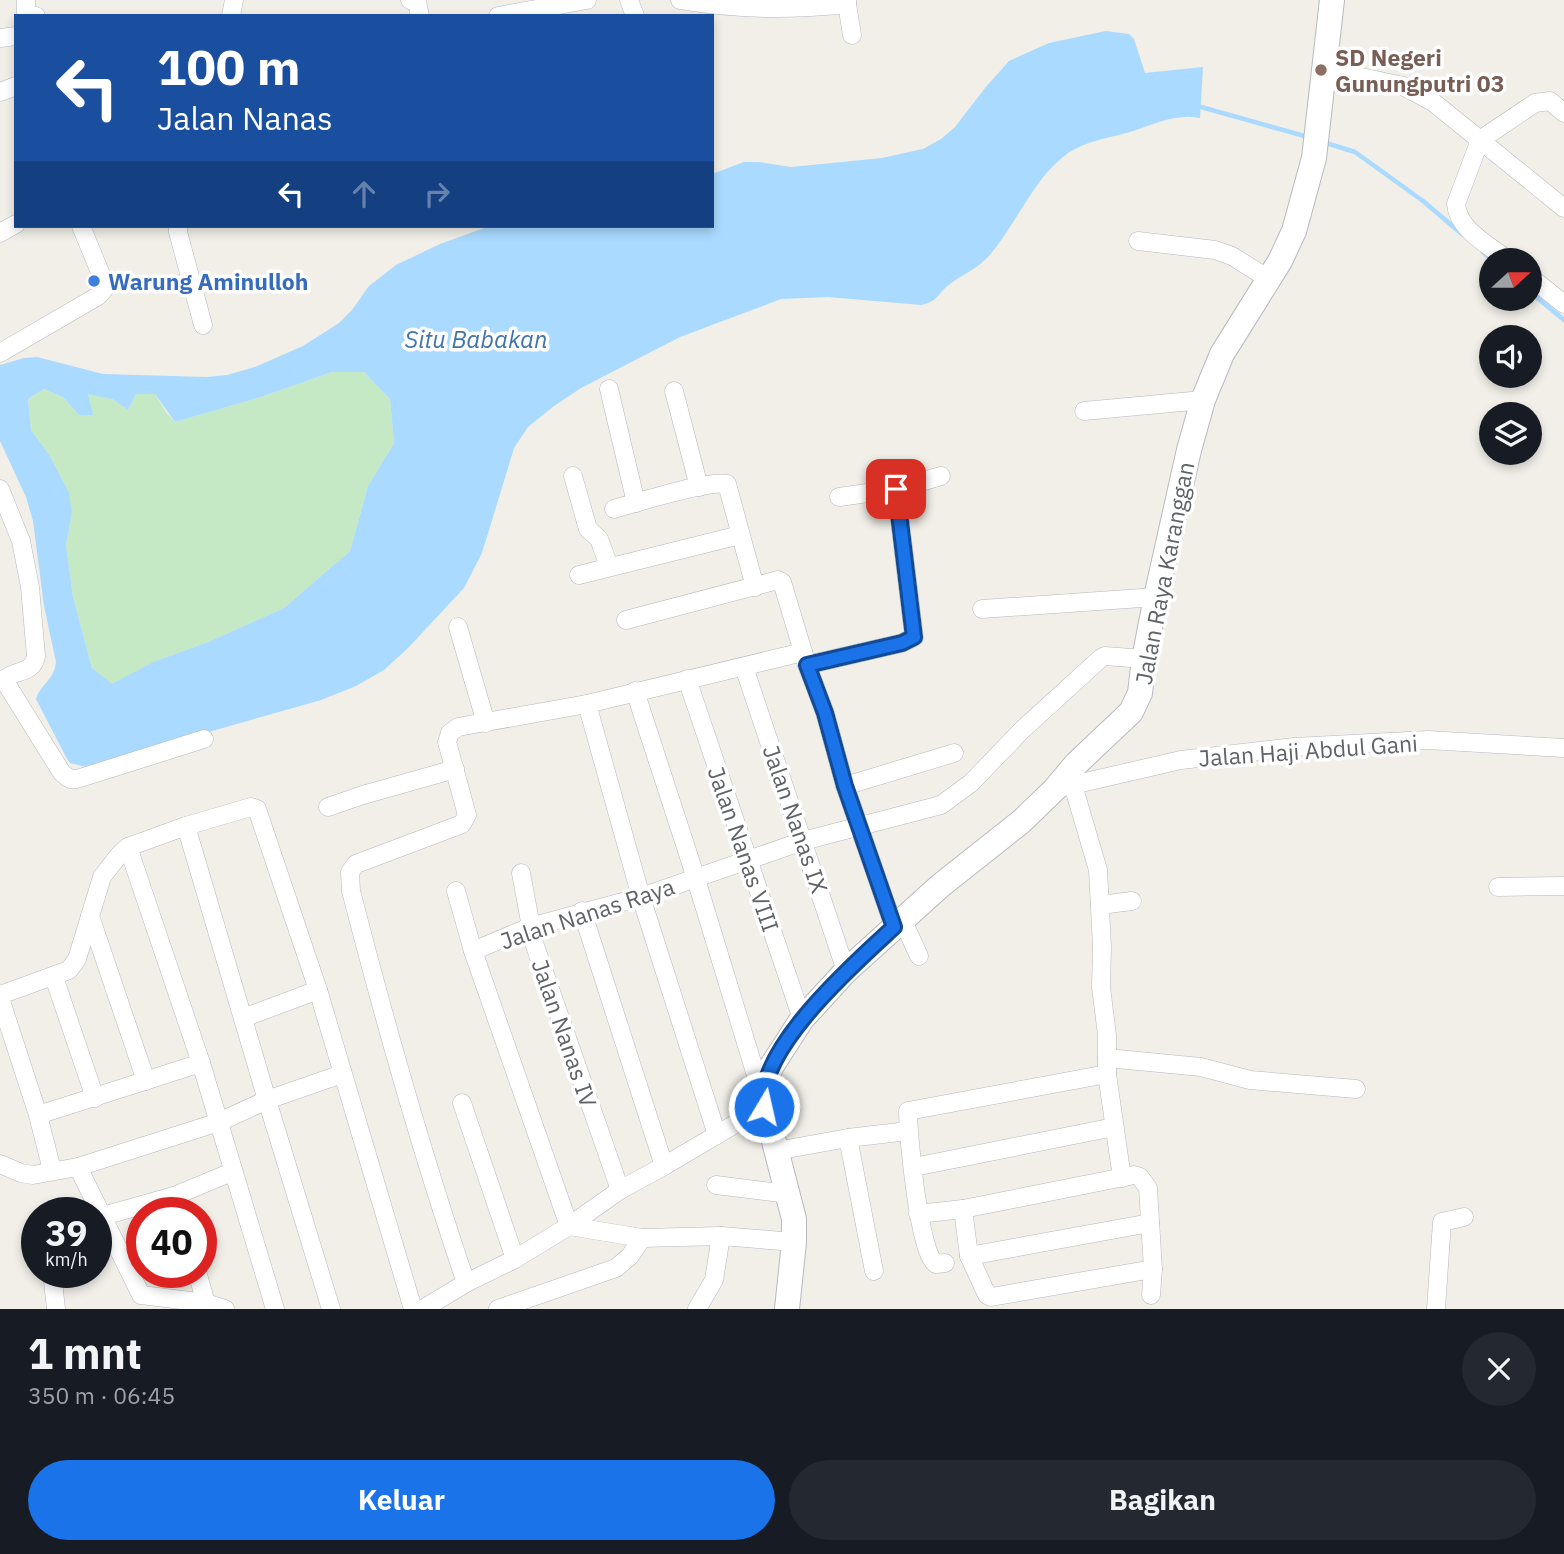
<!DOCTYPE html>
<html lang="id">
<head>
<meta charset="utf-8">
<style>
	body { margin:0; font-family:"IBM Plex Sans",sans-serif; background:#242831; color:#f1f3f6; height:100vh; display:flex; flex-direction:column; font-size:26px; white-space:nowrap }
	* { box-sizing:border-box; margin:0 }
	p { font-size:23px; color:#9ea1a6 }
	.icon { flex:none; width:38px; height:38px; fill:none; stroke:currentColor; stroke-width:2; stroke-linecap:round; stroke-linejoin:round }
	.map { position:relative; height:1309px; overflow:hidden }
	.side { display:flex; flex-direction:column; background:#171b24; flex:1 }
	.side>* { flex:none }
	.guide { position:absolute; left:14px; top:14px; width:700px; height:214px; border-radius:0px; box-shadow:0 4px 10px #0003; background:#1a4fa0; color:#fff; overflow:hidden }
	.needle { width:46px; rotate:69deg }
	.buttons { position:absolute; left:1479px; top:248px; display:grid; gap:14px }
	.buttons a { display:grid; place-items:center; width:63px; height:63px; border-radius:50%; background:#171b24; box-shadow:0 4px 10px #0003; font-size:35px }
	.speed { position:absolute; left:21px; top:1197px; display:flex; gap:14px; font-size:35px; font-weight:700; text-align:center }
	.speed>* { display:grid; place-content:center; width:91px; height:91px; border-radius:50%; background:#171b24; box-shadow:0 4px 10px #0003; line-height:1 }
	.speed small { font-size:18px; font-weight:400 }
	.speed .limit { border:10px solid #d22; background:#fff; color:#111 }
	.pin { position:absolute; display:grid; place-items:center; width:60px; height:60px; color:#fff; margin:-30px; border-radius:14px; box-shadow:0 4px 10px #0006 }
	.me { position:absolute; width:77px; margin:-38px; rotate:9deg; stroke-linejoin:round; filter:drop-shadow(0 0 5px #0008) }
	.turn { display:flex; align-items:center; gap:24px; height:147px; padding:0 28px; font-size:32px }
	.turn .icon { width:91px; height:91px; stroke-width:2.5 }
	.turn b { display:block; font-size:49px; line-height:60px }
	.lanes { display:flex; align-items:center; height:66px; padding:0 28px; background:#0003; justify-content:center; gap:35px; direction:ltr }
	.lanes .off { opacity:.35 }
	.round { display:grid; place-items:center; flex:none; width:74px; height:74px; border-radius:37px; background:#242831 }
	.head { display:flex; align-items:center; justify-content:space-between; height:119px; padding:0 28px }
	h1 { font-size:42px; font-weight:800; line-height:52px }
	.primary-button { display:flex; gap:14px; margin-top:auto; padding:14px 28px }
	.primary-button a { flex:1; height:80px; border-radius:42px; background:#1a73e8; color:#fff; font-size:28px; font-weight:800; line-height:80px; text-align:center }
	.primary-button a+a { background:#242831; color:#f1f3f6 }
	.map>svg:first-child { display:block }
</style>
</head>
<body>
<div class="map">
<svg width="1564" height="1309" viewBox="0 0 1564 1309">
	<rect width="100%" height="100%" fill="#f1efe8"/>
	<!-- green -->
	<path fill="#c5e8c5" d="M332,372h32l26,27 4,44 -26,43 -18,65 -66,57 -76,34 -55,20 -41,23 -20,-17 -19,-71 -7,-52 6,-32 -24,-60 -17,-23 -3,-31 16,-10 19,8 16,18h13l-4,-22 24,6 16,11 8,-16h19l11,18 9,10 83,-24z"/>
	<!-- water -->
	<path fill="#aadaff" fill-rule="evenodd" d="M1106,31l23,3 5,5 11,34 58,-6 -3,51c-24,-5 -45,6 -67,13 -23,7 -51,10 -70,26 -31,25 -48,69 -74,99 -12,13 -26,18 -39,28 -13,9 -10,17 -29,21l-93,-8 -47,2 -101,38 -99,51 -27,18 -26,21 -14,21 -32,105 -18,35 -56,60 -24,22 -28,16 -35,14 -235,67 -16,-4 -4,-6 -30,-58c5,-16 18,-18 20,-37l-12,-56 -11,-85 -7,-24 -26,-56v-76l24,-7 13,-1 66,17 104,3 20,-2 28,-8 48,-21 36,-23 13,-13 17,-24 27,-21 44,-21 47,-17 225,-1v-52l32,-12h15l32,5 91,-9 41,-9 18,-10 14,-12 30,-39 24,-27 40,-18zM332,372h32l26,27 4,44 -26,43 -18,65 -66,57 -76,34 -55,20 -41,22 -20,-16 -19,-71 -7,-52 6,-32 -3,-20 -21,-40 -17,-23 -3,-31 16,-10 19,8 16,18h14l-5,-21 24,5 16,11 8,-16h19l20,28 83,-24z"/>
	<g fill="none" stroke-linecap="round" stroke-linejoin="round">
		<!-- stream -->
		<g stroke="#aadaff" stroke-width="4.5">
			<path d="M1201,107l107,30"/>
			<path d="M1323,142l32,10 68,49 40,34"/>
			<path d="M1483,252l10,9"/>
			<path d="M1530,292l34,28"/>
		</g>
		<!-- street casing -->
		<g stroke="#b5b8bc" stroke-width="19">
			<g id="street">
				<path d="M26,0v14l10,2"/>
				<path d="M410,0l7,2 3,14"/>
				<path d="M629,0l6,16"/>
				<path d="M680,0c56,10 112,10 167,4v-4"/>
				<path d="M847,4l5,31"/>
				<path d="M231,16l3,-16"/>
				<path d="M498,16l89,-16"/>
				<path d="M0,38l16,-2"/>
				<path d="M1324,69l79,17 30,16 131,106"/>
				<path d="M0,92l16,-6"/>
				<path d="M178,226v6l25,93"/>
				<path d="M0,233l16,-9"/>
				<path d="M1138,241l77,9 17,6 38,24"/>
				<path d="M1509,261c-20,-16 -51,-31 -53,-57l24,-64 55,-37 15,-2 14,12"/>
				<path d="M1530,277l34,27"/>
				<path d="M0,353l98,-57 7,-8 -1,-6 -23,-56"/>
				<path d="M609,389l27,114"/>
				<path d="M674,391l25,96"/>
				<path d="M1084,411l119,-11"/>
				<path d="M573,476l15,53 11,10 10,27"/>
				<path d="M0,489l21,52 9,46 6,69c-3,19 -23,13 -32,24l58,93 8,6h7l127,-40"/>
				<path d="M839,497l57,-8 45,-13"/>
				<path d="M614,509c21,-6 95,-29 113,-25l28,103"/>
				<path d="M579,575l161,-40"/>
				<path d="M982,609l174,-12"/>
				<path d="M626,620l152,-40 4,2 25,83 18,48 20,73 49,141"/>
				<path d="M458,627l28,96"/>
				<path d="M807,665l95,-22 12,-6 -18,-148"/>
				<path d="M744,667l102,304"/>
				<path d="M687,679l115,340"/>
				<path d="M635,691l57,175 70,229"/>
				<path d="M587,704l54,193 76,238"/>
				<path d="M1073,785l25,85 4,77 -1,40 6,48v39l15,104"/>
				<path d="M845,786l109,-33"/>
				<path d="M1055,789l126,-29 113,-13 134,-7 136,8"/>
				<path d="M328,807l35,-12 92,-26"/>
				<path d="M186,826l81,274 64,209"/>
				<path d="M128,847l73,216 74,246"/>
				<path d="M521,873l13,70 86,247"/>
				<path d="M1498,887l66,-1"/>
				<path d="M456,891l17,60 96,275 73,12 79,-2 73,6"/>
				<path d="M1100,905l32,-4"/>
				<path d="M582,911l82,255"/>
				<path d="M90,916l56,165"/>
				<path d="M902,919l17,37"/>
				<path d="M473,951l57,-24 111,-30 162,-56 138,-36 30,-22 51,-53 79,-72 4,-2 39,3"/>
				<path d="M54,977l41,121"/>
				<path d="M0,995l69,-25 8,-11 25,-82 17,-22 9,-8 58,-21 65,-19 6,2 61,181 95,319"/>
				<path d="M0,998l38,117 14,55"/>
				<path d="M243,1018l75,-28"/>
				<path d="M1107,1058l94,9 49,13 106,9"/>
				<path d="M462,1103l53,156"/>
				<path d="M38,1115l163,-52"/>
				<path d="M848,1138l26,133"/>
				<path d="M776,1151l72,-13 60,-7"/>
				<path d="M0,1164l21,9 12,2 45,-8 141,-45 48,-22 75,-26"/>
				<path d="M78,1167l63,128 65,8 19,6"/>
				<path d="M914,1167l200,-40"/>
				<path d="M716,1185l72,9"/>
				<path d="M963,1209l6,47 18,39 4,2 162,-28"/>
				<path d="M918,1214l45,-5 171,-34 6,2 8,11 5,81 -2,26"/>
				<path d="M103,1216l71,-20 58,-24"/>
				<path d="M969,1256l181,-33"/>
				<path d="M945,1263l-9,1c-17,-9 -28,-130 -28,-153l199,-37"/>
				<path d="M52,1272l4,37"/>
				<path d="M197,1272l9,31"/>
				<path d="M466,1283c-44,-129 -81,-260 -115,-392l-1,-19 6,-8 106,-40 5,-9 -20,-73 3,-9 8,-6 129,-23 216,-52"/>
				<path d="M423,1309l43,-26 49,-24 54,-33 51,-36 44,-24 100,-59"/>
				<path d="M498,1309l118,-41 14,-12 12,-18"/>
				<path d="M697,1309l17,-29 7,-44"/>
				<path d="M1436,1309l6,-87 22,-5"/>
			</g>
		</g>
		<!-- secondary casing -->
		<g stroke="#b6babf" stroke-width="26">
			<path id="secondary" d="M787,1309l7,-67v-23l-32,-124 9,-28 31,-48 44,-48 94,-85 82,-65 33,-32 21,-25 55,-52 9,-19 4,-34 12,-62 33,-147 14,-50 19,-46 58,-93 14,-30 20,-73 18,-158"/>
		</g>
		<!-- street -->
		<use href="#street" stroke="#fff" stroke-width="18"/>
		<!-- secondary -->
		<use href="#secondary" stroke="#fff" stroke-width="24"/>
	</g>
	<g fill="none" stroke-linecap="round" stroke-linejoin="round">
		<!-- route casing -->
		<g stroke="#114b97" stroke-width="18">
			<path id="route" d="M764,1107c-9,-57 92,-145 130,-180l-49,-141 -20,-73 -18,-48 95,-22 12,-6 -18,-148"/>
		</g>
		<!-- route -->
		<use href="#route" stroke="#1a73e8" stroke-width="12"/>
	</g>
	<!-- markers -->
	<circle fill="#8d6e63" stroke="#fff" stroke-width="2.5" cx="1321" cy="70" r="7"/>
	<circle fill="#3f7fe0" stroke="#fff" stroke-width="2.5" cx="94" cy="281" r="7"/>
	<g text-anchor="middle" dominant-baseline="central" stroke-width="7" stroke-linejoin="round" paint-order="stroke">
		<!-- education labels -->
		<g font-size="23" font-weight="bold" fill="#785e54" stroke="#fff" text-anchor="start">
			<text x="1335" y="57">SD Negeri<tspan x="1335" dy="26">Gunungputri 03</tspan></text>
		</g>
		<!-- shop labels -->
		<g font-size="23" font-weight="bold" fill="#366cbe" stroke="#fff" text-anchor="start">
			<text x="108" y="281">Warung Aminulloh</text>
		</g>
		<!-- street labels -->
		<g font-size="23" fill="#5f6368" stroke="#fff">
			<text transform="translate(1164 573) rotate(-79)">Jalan Raya Karanggan</text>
			<text transform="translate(1308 750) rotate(-4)">Jalan Haji Abdul Gani</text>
			<text transform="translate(796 819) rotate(71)">Jalan Nanas IX</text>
			<text transform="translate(744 849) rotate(71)">Jalan Nanas VIII</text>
			<text transform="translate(587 913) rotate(-18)">Jalan Nanas Raya</text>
			<text transform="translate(565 1033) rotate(71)">Jalan Nanas IV</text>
		</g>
		<!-- water labels -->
		<g font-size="24" font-style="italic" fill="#4174aa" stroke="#fff">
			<text x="476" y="339">Situ Babakan</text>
		</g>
	</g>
</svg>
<div class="buttons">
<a><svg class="needle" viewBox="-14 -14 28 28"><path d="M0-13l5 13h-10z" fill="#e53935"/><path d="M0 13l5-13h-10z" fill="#9ea1a6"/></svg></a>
<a><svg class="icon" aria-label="sound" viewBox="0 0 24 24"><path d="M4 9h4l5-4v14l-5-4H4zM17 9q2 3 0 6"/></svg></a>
<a><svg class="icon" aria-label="layers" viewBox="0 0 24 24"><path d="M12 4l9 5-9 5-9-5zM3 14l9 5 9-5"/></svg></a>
</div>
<div class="speed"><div>39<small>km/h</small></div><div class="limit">40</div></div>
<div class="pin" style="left:896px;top:489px;background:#d93025"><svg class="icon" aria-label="arrive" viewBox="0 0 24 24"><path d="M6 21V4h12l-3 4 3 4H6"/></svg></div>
<svg class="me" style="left:764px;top:1107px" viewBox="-20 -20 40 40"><circle r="17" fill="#1a73e8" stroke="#fff" stroke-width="3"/><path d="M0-11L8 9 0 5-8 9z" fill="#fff"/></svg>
<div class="guide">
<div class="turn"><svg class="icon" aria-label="left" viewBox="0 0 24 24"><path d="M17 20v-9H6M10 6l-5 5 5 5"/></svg><div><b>100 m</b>Jalan Nanas</div></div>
<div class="lanes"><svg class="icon" aria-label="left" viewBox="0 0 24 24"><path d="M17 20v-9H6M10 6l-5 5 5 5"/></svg><svg class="icon off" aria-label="ahead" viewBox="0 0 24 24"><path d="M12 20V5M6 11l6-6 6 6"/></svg><svg class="icon off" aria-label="right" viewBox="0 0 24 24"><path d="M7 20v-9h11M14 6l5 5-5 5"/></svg></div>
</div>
</div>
<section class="side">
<div class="head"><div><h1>1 mnt</h1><p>350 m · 06:45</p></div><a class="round"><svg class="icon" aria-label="close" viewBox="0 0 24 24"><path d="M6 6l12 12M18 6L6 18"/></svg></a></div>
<div class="primary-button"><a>Keluar</a><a>Bagikan</a></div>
</section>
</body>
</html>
